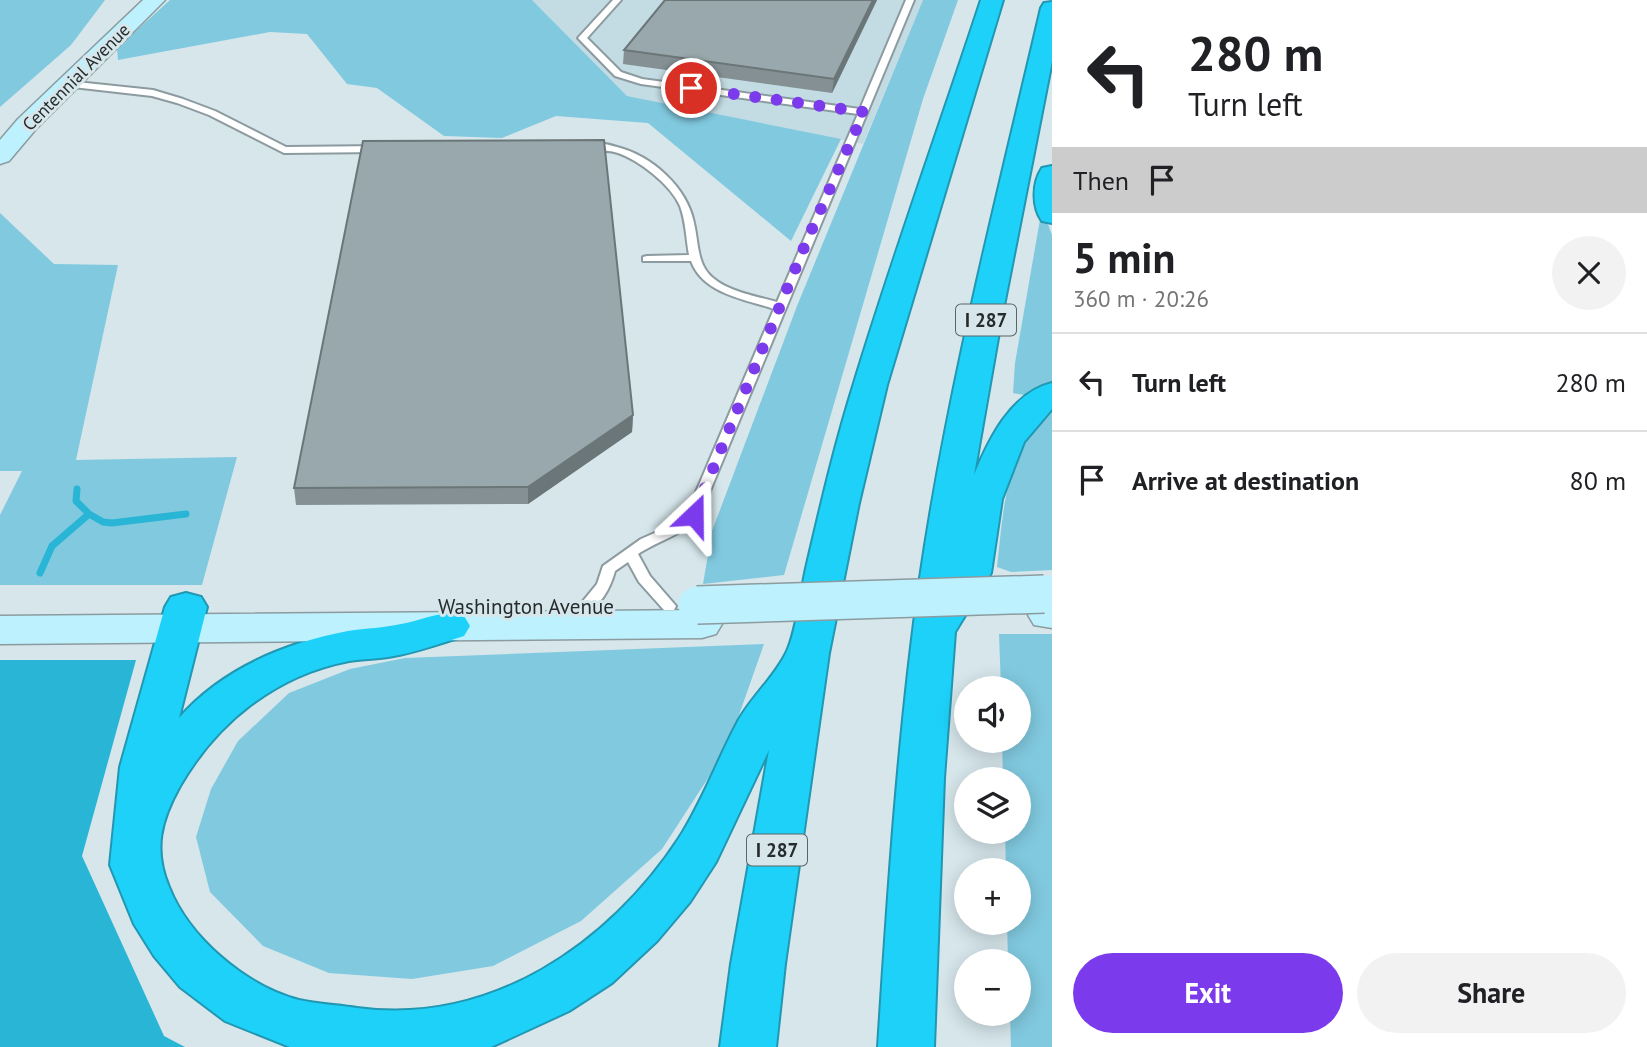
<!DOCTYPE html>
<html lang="en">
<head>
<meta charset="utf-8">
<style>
	body { margin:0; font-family:"PT Sans",sans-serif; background:#f2f2f2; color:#202124; height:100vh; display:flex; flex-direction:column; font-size:26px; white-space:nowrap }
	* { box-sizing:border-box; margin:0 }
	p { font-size:23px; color:#757577 }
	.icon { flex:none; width:38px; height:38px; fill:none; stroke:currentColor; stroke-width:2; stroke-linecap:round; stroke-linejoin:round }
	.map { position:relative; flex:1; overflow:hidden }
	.sheet { display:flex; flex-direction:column; background:#fff; width:595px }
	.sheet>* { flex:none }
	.banner { background:#fff; color:#202124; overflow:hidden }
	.fabs { position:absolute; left:954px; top:676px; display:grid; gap:14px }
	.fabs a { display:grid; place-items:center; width:77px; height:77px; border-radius:50%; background:#fff; box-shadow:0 4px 18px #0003; font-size:35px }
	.pin { position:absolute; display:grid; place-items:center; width:60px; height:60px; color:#fff; margin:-30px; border:4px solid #fff; border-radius:50%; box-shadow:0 2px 7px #0007 }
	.me { position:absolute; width:77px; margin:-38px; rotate:23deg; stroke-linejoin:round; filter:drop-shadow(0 0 5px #0008) }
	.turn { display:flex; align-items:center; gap:24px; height:147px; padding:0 21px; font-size:32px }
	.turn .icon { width:91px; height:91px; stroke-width:2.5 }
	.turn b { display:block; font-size:49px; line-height:60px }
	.then { display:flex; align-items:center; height:66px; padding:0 21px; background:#0003; gap:14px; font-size:26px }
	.round { display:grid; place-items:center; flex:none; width:74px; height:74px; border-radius:37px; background:#f2f2f2 }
	.overview { display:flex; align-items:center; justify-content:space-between; height:119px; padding:0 21px }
	h1 { font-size:42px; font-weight:600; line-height:52px }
	.primary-button { display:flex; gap:14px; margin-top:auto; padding:14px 21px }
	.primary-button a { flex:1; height:80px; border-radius:42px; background:#7c3aed; color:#fff; font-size:28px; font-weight:600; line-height:80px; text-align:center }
	.primary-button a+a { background:#f2f2f2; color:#202124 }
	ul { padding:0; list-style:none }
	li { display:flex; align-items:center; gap:21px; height:98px; padding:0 21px; border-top:2px solid #e0e0e0 }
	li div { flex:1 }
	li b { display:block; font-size:26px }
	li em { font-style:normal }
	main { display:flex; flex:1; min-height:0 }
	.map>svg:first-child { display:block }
</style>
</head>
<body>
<main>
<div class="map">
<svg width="1052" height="1047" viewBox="0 0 1052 1047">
	<rect width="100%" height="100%" fill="#d6e6eb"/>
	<!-- built -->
	<path fill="#c3dbe3" d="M532,0h391l-60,144 -236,-48z"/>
	<!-- green -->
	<g fill="#81c9df">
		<path d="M0,0h105l-34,45 -71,62z"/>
		<path d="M170,0h362l95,96 214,43 -50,102 -143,-118 -92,-7 -54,22 -58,-2 -67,-48 -30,-4 -40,-50 -37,-2 -152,28 -1,-12z"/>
		<path d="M923,0h35l-35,99 -139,476 -81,9 9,-53 85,-225z"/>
		<path d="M1042,208l10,27v147l-28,13 -11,-2 2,-30z"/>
		<path d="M0,213l54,51 64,1 -42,195 161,-3 -35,128h-202v-70l22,-44h-22z"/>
		<path d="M1052,411v159l-41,2 -14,-5c7,-61 7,-112 55,-156z"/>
		<path d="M999,634h53v413h-41l-1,-34h8v-52h-10l-1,-39h11v-52h-12l-1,-39h13v-52h-15l-1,-39h16v-52h-17z"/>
		<path d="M764,644l-37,105 -65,100 -81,72 -88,45 -81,13 -83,-6 -66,-27 -53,-54 -14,-55 15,-48 27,-48 51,-48 61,-24 55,-11z"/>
	</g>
	<!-- water -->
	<path fill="#29b5d6" d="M0,660h136l-54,196 82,180 21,11h-185z"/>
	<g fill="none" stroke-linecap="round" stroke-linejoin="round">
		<!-- stream -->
		<g stroke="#29b5d6" stroke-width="7">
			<path d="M89,514l14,8 9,1 74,-9"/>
			<path d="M40,573l12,-27 37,-32 -13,-13 1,-12"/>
		</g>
		<!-- lane casing -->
		<g stroke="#8c9b9f" stroke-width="4">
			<g id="lane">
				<path d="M613,0h8l-34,38 34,34 21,7 218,30 46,-109h8l-214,515c-16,20 -41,25 -62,39l12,22 26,30 -2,4h-10l-25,-28 -11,-20 -13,9c-4,15 -16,42 -34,39l-2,-4 18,-22 6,-18 38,-27 34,-15 12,-11 87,-204c-29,-10 -71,-15 -83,-48h-48v-4l4,-1 42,-1c-3,-16 -3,-33 -9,-49 -9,-21 -41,-46 -62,-53 -11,-4 -27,-1 -37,-7 9,-6 26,-2 36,1 35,9 70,40 77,76 4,16 3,37 14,50 15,18 48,23 69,29l81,-188 -217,-30 -26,-8 -37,-38z"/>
				<path d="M67,81l86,9 30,9 32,12 71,36 95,-1 5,3 -5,3 -97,1 -75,-38 -32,-12 -25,-7 -88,-10 -1,-2z"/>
			</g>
		</g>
		<!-- secondary casing -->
		<g stroke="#8c9b9f" stroke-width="3">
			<g id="secondary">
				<path d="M143,0h22l-129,129 -27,32 -9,3v-24l18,-21z"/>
				<path d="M1052,600v28l-18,-3 -6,-10 6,-10z"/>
				<path d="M702,610l14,4 6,10 -6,10 -14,4 -702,6v-28z"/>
			</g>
		</g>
		<!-- highway casing -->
		<g stroke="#2197b2" stroke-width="4">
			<g id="highway">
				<path d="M981,0h22l-116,385 -28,118 -30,150 -44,311 -9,83h-56l11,-83 38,-214 -53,112 -26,40 -33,39 -45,42 -43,28 -78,36h-201l-65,-26 -45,-34 -26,-31 -20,-32 -24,-59 10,-98 45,-160 6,-10 15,-4 15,4 6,10 -28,111c43,-49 106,-75 169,-87 18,-3 36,-3 53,-7 23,-4 40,-15 63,-8l6,10 -6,10c-25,8 -50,17 -76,21 -13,2 -26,2 -39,4 -73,14 -132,61 -169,125 -19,34 -27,63 -11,101 20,51 77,99 130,113 18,4 39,5 58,8 133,18 252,-63 322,-170 23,-36 38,-77 58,-115 13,-25 38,-46 50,-72 10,-21 14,-63 20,-87 14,-60 28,-121 47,-181 39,-128 85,-255 127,-383z"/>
				<path d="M1052,2v59l-51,260 -27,154c15,-36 37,-82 78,-92v26l-28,33 -22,57 -11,74 -36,59 -11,146 -10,269h-56c10,-157 20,-314 42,-469 28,-192 77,-381 121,-570l3,-5z"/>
				<path d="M1052,166v57l-10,-2c-10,-14 -10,-38 0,-53z"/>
			</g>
		</g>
		<!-- lane -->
		<use href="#lane" fill="#fff" fill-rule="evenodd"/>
		<!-- secondary -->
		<use href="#secondary" fill="#bcf1fd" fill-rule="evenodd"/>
		<!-- highway -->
		<use href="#highway" fill="#1ed1f9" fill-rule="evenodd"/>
		<!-- secondary-bridge casing -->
		<g stroke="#8c9b9f" stroke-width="40" stroke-linecap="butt">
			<path id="secondary-bridge" d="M697,605l347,-11"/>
		</g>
		<!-- secondary-bridge -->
		<use href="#secondary-bridge" stroke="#bcf1fd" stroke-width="37"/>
	</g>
	<!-- wall -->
	<g fill="#849094">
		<path d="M665,0h212l-45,93 -209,-29 1,-14z"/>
		<path d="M633,415l-1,17 -104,72 -232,1 -2,-17z"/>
	</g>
	<!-- shaded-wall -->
	<g fill="#6b7678">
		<path d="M873,0h4l-45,93 2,-14z"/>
		<path d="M633,415l-1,17 -104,72v-17z"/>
	</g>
	<!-- building -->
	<g fill="#99a8ac" stroke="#6b7678" stroke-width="2">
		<path d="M665,0h208l-39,79 -210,-29z"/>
		<path d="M604,140l29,275 -105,72 -234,1 69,-347z"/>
	</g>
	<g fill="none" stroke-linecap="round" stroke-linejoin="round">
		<!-- route -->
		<path stroke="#7c3aed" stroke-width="12" stroke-dasharray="0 21.6" d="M691,88l173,24 -56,126 -114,277"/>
	</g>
	<g text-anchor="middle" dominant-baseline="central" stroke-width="6" stroke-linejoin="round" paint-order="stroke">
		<!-- far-street labels -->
		<g font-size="18" fill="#262c2d" stroke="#d6e6eb">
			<text transform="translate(76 77) rotate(-45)">Centennial Avenue</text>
		</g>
		<!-- shield labels -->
		<g fill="#d6e6eb" stroke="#5b6466" stroke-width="2">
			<rect x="956" y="304.5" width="60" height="31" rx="5"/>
			<rect x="747" y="834.5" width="60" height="31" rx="5"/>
		</g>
		<g font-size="19" font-weight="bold" fill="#262c2d">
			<text x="986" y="320">I 287</text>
			<text x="777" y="850">I 287</text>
		</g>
		<!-- street labels -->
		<g font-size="21" fill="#262c2d" stroke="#d6e6eb">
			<text x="526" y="606">Washington Avenue</text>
		</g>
	</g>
</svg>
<div class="fabs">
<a><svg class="icon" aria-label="sound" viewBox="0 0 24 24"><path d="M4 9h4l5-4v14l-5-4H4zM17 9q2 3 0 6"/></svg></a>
<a><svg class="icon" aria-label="layers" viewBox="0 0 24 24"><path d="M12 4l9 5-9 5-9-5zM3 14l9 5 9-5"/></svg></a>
<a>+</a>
<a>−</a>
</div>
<div class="pin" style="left:691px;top:88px;background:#d93025"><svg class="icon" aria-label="arrive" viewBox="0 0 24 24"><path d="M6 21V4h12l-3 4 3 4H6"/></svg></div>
<svg class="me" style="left:694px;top:515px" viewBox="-20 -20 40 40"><path d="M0-17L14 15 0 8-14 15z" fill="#7c3aed" stroke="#fff" stroke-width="4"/></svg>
</div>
<section class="sheet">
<div class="banner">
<div class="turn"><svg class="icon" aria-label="left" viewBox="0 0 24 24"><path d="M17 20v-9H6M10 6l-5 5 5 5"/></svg><div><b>280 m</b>Turn left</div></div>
<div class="then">Then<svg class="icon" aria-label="arrive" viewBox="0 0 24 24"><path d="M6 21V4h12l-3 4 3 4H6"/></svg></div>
</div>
<div class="overview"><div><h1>5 min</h1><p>360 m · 20:26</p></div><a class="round"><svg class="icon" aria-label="close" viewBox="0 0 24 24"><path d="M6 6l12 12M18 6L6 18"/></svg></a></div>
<ul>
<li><svg class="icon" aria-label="left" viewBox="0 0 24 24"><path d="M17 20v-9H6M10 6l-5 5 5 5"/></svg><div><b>Turn left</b></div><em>280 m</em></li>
<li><svg class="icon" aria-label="arrive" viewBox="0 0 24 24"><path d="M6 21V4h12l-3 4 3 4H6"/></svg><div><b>Arrive at destination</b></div><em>80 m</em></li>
</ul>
<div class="primary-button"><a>Exit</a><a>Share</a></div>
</section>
</main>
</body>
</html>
